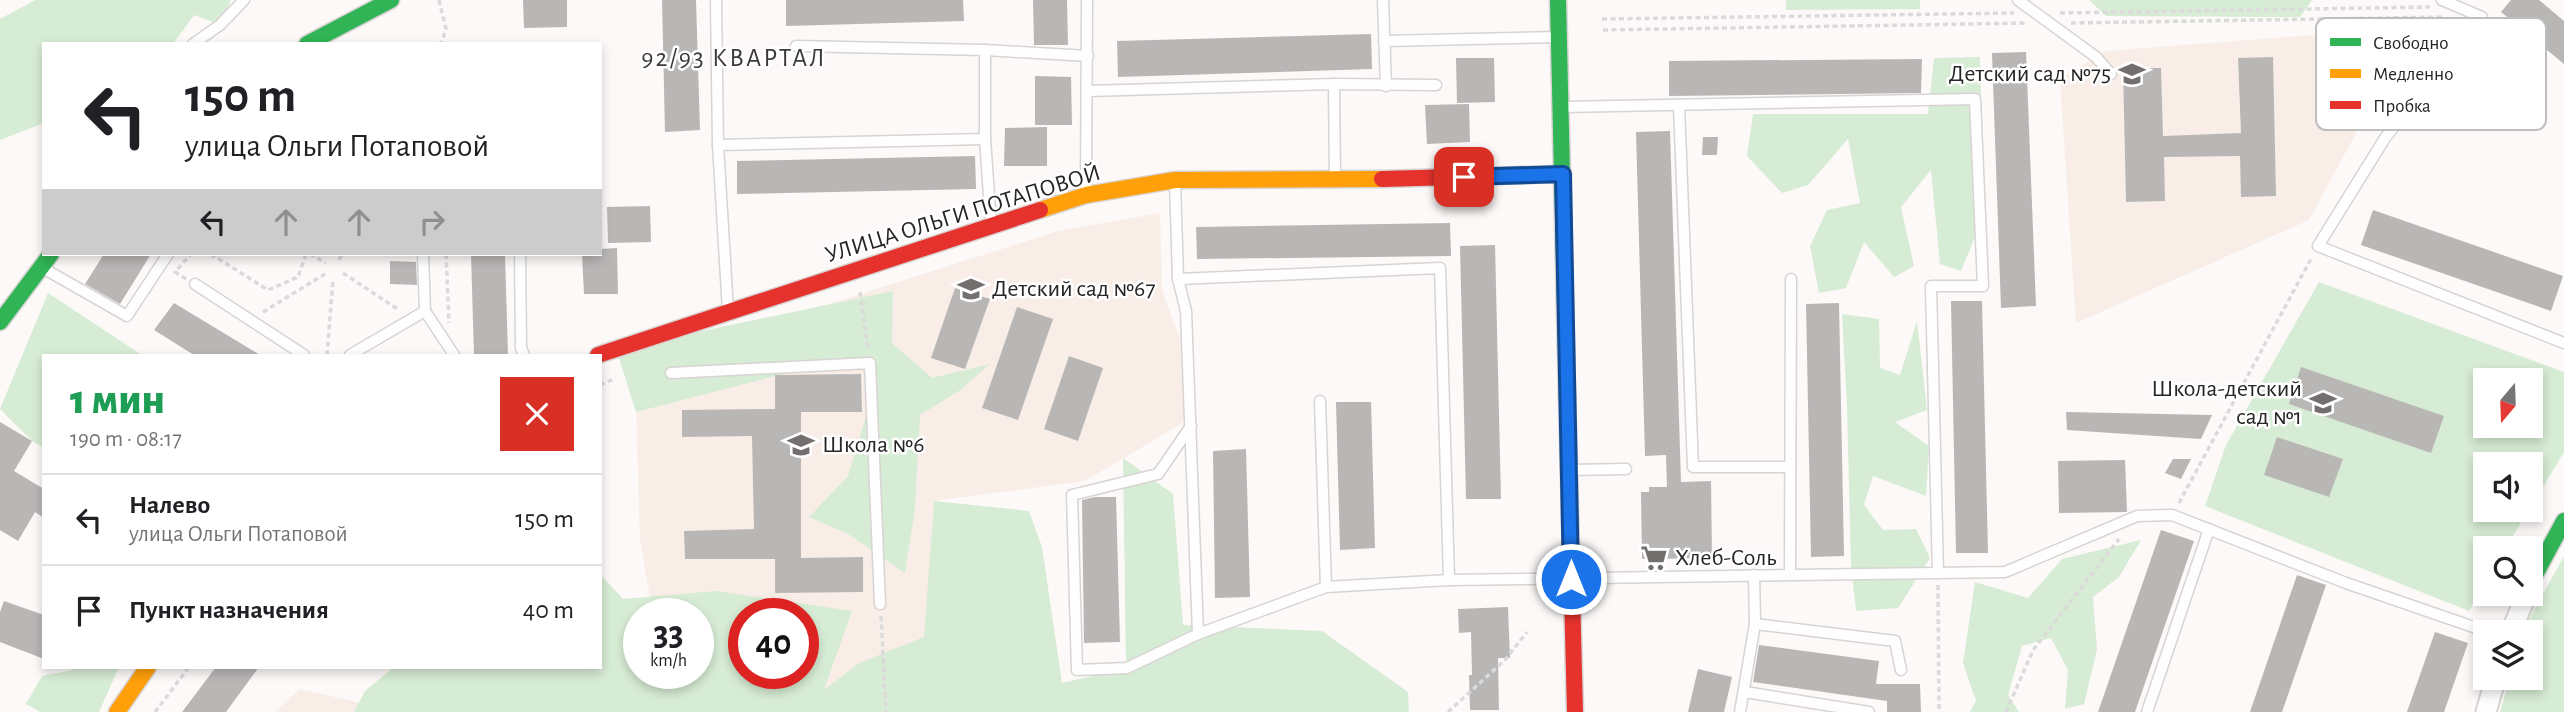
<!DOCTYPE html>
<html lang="ru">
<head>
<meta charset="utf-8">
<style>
	body { margin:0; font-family:"Alegreya Sans",sans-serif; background:#f6f6f6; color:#202124; height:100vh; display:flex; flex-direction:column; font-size:26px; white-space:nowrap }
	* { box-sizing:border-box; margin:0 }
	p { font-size:23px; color:#757577 }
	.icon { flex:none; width:38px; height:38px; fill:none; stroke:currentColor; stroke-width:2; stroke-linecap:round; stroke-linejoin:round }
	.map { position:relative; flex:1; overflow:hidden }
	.details { position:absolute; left:42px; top:354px; width:560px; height:315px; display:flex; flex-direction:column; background:#fff; border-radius:0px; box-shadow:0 4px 10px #0003 }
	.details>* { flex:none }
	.top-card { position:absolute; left:42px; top:42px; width:560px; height:214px; border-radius:0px; box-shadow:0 4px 10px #0003; background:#fff; color:#202124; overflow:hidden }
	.needle { width:46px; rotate:199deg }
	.tools { position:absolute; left:2473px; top:368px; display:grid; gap:14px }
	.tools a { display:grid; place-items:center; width:70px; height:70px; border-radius:0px; background:#fff; box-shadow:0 4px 10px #0003; font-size:35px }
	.speed { position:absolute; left:623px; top:598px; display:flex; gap:14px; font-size:35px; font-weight:700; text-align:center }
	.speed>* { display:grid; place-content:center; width:91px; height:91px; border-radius:50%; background:#fff; box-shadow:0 4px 10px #0003; line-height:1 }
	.speed small { font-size:18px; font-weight:400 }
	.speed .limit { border:10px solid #d22; background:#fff; color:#111 }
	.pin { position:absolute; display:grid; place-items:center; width:60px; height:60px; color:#fff; margin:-30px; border-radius:14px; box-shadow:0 4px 10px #0006 }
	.me { position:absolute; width:77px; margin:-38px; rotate:0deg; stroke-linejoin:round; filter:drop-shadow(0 0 5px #0008) }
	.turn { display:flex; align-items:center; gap:24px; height:147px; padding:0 28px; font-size:32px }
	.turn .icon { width:91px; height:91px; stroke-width:2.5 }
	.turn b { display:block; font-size:49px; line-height:60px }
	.lanes { display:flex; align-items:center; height:66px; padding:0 28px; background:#0003; justify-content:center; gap:35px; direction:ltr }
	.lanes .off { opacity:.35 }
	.round { display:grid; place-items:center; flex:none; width:74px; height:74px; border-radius:0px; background:#f6f6f6 }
	.head { display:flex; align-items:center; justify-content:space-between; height:119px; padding:0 28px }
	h1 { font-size:42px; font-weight:800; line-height:52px; color:#1e9e55 }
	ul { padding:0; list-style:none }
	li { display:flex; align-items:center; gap:21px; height:91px; padding:0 28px; border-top:2px solid #e0e0e0 }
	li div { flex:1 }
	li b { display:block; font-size:26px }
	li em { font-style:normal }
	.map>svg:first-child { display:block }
</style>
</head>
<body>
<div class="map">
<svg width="2564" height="712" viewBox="0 0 2564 712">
	<rect width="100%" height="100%" fill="#fcf9f8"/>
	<!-- education -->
	<g fill="#f8eee7" fill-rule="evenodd">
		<path d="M2391,29l3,34 -85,157 -233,103 -16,-244 45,-28z"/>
		<path d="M1160,213l2,78 22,58 2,72 -101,60 -151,20 8,153 -64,1 -3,37 -209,-3 32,-15v-60h-45l-13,-74 -5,-174 423,-135zM744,614h59v60h-59z"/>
		<path d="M300,689l99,23h-124z"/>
	</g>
	<!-- green -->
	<g fill="#d7ecd4" fill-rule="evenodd">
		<path d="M35,0h196l-11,25 -26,-10 -21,29h-129v79l-44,17v-121z"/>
		<path d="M1786,0h134v9l-134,1z"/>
		<path d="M2089,0h223l-12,17 -194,-1z"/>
		<path d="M1980,57l4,158 -23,56 -21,-7 -9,-94 -30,37 13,59 -20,11 -30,-35 -18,46 -27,5 -9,-47 17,-36 33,-7 -12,-64 -40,46 -26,8 -35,-37 6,-42h175l6,-56z"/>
		<path d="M2319,282l245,90v80l-33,55 -1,-43h-45v45h44l-23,39h-21v36l-16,27 -264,-105 21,-61zM2485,380h45v45h-45z"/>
		<path d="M893,291l-1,52 40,35 58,-14 -31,27 -39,24 -5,93 -10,65 -57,-39 -39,-17 39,-41 30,-100 -44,-15 -198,51 -20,-63z"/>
		<path d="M48,293l94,62h-98v93l-12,-7 -32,-32z"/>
		<path d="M1842,314l37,5 1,49 20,7 17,-54 10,89 -32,12 34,24 -3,50 -53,-20 -9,29 19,25 33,-1 14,29 -32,50 -42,3 -5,-46 -4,-157z"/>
		<path d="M1123,458l50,36 10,131 139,6 86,61 1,20h-1055l11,-21 29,-24h206v-93l23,25 93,-8 136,20 -28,79 35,-27 65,-26 10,-136 95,10 13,36 20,136 64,-15zM639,614h59v60h-59zM744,614h59v60h-59z"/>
		<path d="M2141,540l-22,37 -26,20 4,53 -13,54 -19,5 3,-39 -17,-32 -29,8 -14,49 11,17h-49l6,-11 -13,-38 12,-81 53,16 34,-39z"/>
		<path d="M2564,556v156h-64l10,-35h20v-45h-8z"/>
		<path d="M74,667h45l-20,45h-59l-14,-8 16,-28 31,-6z"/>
	</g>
	<!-- building -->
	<g fill="#b9b7b6">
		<path d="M523,0h44v27l-43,1z"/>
		<path d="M662,0h34l4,130 -35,2z"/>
		<path d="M786,0h177l1,21 -178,5z"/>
		<path d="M1033,0h34l1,45h-34z"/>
		<path d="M2511,0h28l25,21v43l-63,-52z"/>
		<path d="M1371,34l1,35 -254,8 -1,-36z"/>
		<path d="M2026,52l10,254 -35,2 -9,-255z"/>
		<path d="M2273,57l3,139 -35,1 -1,-41 -76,1 1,44 -39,1 -3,-134h38l2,68 78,-3 -3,-75z"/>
		<path d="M1456,58h38l1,44 -38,1z"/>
		<path d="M1922,59l-1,34 -252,3v-35z"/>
		<path d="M1035,76l36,1 1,48h-37z"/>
		<path d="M1469,104l1,38 -43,2 -2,-39z"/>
		<path d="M1047,127v39h-43l1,-38z"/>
		<path d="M1670,131l11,351 30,-1 1,77 -70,1 -1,-67h8v-5h18l-1,-32 -21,1 -9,-324z"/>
		<path d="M1703,137h15l-1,18h-15z"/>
		<path d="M975,156l1,33 -239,5v-33z"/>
		<path d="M650,206l1,36 -43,1 -1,-36z"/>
		<path d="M2373,210l190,66 -12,35 -190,-66z"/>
		<path d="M1450,223l1,33 -254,3 -1,-32z"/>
		<path d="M1495,245l6,254h-35l-6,-253z"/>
		<path d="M617,248l1,46h-34l-2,-40h18v-5z"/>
		<path d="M104,254h47l-31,50 -35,-20z"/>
		<path d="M471,254h34l3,101h-34z"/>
		<path d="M390,261l26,1 1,23 -27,-1z"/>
		<path d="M955,288l35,11 -25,70 -34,-11z"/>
		<path d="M1951,301h31l6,252h-32z"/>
		<path d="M174,303l86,52h-66l-40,-25z"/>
		<path d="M1839,303l5,253 -33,1 -5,-253z"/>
		<path d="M1017,307l36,12 -35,101 -36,-12z"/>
		<path d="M1069,356l34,12 -25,73 -34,-12z"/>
		<path d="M2301,367l143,49 -13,37 -142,-49z"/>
		<path d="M861,374l1,38h-61v146l62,-1v35l-88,1v-34h-90l-1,-28 70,-2 -2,-93 -70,1v-27l93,-1v-34z"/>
		<path d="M1336,402h35l4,146 -35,2z"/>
		<path d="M2066,412l146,3 -11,24 -134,-9z"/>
		<path d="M0,422l32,19 -18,30 30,18v29l-9,-6 -17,29 -18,-11z"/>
		<path d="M2277,437l66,22 -14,38 -65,-22z"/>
		<path d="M1246,449l4,148 -35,1 -2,-147z"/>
		<path d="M2173,459h18l-10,20 -16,-6z"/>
		<path d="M2125,460l2,52 -68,1 -1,-52z"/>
		<path d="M1095,497h21l4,145 -36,1 -2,-143z"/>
		<path d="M2161,530l33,11 -59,171h-37z"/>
		<path d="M2297,575l29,10 -44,127h-32z"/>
		<path d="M4,601l40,14v44l-44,-17v-30z"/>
		<path d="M1508,607l2,51h-12l1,52h-29l-1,-35h3l-1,-43 -12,1 -1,-24z"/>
		<path d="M2435,632l33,11 -24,69h-37z"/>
		<path d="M1759,645l120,16 -3,23h44l1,28h-34v-11l-134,-19z"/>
		<path d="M216,667h43l-33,45h-44z"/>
		<path d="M1698,669l34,8 -8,35h-36z"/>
	</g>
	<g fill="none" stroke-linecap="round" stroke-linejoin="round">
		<!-- lane casing -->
		<g stroke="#d7d4d3" stroke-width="13">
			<g id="lane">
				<path d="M716,0l2,145 10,166"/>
				<path d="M1383,0l3,86"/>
				<path d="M2018,0l78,57 15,17"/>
				<path d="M2442,0l40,17 -97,121 -67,108 246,97"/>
				<path d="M1384,41l175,-4"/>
				<path d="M193,44l27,-19 24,-25"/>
				<path d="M796,46l189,4v89l6,85"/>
				<path d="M985,50l103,6"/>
				<path d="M1334,84l1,95"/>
				<path d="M1088,91l246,-7 102,1"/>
				<path d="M1679,106l14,361h97"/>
				<path d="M1563,107l412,-8 8,187h-52l7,287"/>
				<path d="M718,145l267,-6"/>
				<path d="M1175,181l3,98 8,32 12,323"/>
				<path d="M1086,195l1,-195"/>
				<path d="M423,254l2,57"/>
				<path d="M520,254l1,94 3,7"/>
				<path d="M41,267l86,49 41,-62"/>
				<path d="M1178,279l262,-11 9,312"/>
				<path d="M195,284l109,71"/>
				<path d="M350,355l75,-44 29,44"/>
				<path d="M671,373l199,-10 10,241"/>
				<path d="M1320,401l6,186"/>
				<path d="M1191,426l-33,48 -86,21 5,175 50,-2 71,-34 128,-47 123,-7 556,-8 132,-56 35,-1 174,68 142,49"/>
				<path d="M1570,470l56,-1"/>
				<path d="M1790,574l1,-295"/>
				<path d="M1755,624l140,17 6,29"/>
				<path d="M1745,692l124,20"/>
				<path d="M1740,712l15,-88 -1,-49"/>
				<path d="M2147,712l62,-183"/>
			</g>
		</g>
		<!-- street casing -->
		<g stroke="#d7d4d3" stroke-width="23">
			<g id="street">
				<path d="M2511,632l16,-39"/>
				<path d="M2486,712l10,-35"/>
			</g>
		</g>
		<!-- fast casing -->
		<g stroke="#d7d4d3" stroke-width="19">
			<g id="fast">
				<path d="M1558,0l9,395"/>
				<path d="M307,44l84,-44"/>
				<path d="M0,322l51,-68"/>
				<path d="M2530,584l34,-63"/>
			</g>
		</g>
		<!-- slow casing -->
		<g stroke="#d7d4d3" stroke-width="19">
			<g id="slow">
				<path d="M1040,210l46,-15 89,-15 207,-1"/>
				<path d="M117,712l31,-45"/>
			</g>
		</g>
		<!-- jam casing -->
		<g stroke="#d7d4d3" stroke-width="19">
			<g id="jam">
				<path d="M1382,179l181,-5"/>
				<path d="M598,355l442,-145"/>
				<path d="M1567,395l8,317"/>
			</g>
		</g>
		<!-- path -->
		<g stroke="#dbdada" stroke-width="3.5" stroke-dasharray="5 3.5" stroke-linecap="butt">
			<path d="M439,0l7,29 -5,15"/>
			<path d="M2060,13l370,-6"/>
			<path d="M1602,19l412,-6"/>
			<path d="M2071,23l374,-6"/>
			<path d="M1603,30l425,-7"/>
			<path d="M211,254l57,36 30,-13 8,-23"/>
			<path d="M310,254l16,9"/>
			<path d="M446,254l3,69"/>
			<path d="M339,260l3,-6"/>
			<path d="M343,273l56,37"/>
			<path d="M186,279l-11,-7 16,-18"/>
			<path d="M860,292l8,58"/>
			<path d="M263,312l62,-38"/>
			<path d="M327,355l6,-76"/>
			<path d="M600,385l16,-7"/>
			<path d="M2179,503l133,-246"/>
			<path d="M1938,585l1,127"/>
			<path d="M881,616l5,96"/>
			<path d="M155,712l34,-45"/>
			<path d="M1448,712l57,-52 22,-28"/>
			<path d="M2006,712l27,-62 86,-111"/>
		</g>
		<!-- lane -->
		<use href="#lane" stroke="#fffefe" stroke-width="10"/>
		<!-- street -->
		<use href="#street" stroke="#fffefe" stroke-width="19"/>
		<!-- fast -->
		<use href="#fast" stroke="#30b455" stroke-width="16"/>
		<!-- slow -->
		<use href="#slow" stroke="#ff9f0a" stroke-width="16"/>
		<!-- jam -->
		<use href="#jam" stroke="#e5322d" stroke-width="16"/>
	</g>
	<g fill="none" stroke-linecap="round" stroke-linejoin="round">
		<!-- route casing -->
		<g stroke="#114b97" stroke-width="18">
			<path id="route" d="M1464,177l99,-3 8,405"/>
		</g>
		<!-- route -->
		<use href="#route" stroke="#1a73e8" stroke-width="12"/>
	</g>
	<!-- icons -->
	<defs>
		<g id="school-bare" transform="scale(2.1)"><path d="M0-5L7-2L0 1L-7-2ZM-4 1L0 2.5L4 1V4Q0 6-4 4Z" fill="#726f6e" stroke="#fff" stroke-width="2.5" paint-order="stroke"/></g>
		<g id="supermarket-bare" transform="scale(2.1)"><path d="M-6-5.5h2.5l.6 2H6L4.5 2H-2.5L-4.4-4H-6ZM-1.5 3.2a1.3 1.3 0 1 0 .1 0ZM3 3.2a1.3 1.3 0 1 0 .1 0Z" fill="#726f6e" stroke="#fff" stroke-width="2.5" paint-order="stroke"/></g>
	</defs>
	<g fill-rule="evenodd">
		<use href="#school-bare" x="2132" y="74"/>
		<use href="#school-bare" x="971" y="289"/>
		<use href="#school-bare" x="2323" y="403"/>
		<use href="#school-bare" x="801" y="445"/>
		<use href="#supermarket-bare" x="1654" y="558"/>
	</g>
	<g text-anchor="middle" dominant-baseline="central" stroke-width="5" stroke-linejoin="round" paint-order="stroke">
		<!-- poi labels -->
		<g font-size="24" fill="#272524" stroke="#fff" text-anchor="start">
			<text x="2111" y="74" text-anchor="end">Детский сад №75</text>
			<text x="992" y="289">Детский сад №67</text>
			<text x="2302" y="389" text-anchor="end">Школа-детский<tspan x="2302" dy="28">сад №1</tspan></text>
			<text x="822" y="445">Школа №6</text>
			<text x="1675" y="558">Хлеб-Соль</text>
		</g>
		<!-- street labels -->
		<g font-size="24" fill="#272524" stroke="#fff">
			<text transform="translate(963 214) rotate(-17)">УЛИЦА ОЛЬГИ ПОТАПОВОЙ</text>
		</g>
		<!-- neighbourhood labels -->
		<g font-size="26" letter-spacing="2" fill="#3e3a39" stroke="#fff">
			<text x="734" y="58">92/93 КВАРТАЛ</text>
		</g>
	</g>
	<!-- legend -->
	<rect x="2316" y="18" width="230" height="112" rx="10" fill="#fff" stroke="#bebebd" stroke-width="2"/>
	<rect x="2330" y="38" width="31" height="8" fill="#30b455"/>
	<rect x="2330" y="69" width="31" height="9" fill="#ff9f0a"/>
	<rect x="2330" y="101" width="31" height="8" fill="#e5322d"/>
	<g font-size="19" fill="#272524">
		<text x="2373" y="49">Свободно</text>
		<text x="2373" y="80">Медленно</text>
		<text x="2373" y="112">Пробка</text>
	</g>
</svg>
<div class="tools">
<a><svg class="needle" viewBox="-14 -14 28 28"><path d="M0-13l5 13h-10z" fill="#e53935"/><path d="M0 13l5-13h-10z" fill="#757577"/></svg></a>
<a><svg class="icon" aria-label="sound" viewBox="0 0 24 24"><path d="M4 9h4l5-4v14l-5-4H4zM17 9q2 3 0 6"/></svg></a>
<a><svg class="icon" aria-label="search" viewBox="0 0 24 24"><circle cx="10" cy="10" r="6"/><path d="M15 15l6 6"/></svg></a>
<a><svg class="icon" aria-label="layers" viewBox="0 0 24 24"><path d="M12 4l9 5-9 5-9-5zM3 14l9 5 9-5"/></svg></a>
</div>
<div class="speed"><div>33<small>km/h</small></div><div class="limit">40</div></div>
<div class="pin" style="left:1464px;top:177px;background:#d93025"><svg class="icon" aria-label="arrive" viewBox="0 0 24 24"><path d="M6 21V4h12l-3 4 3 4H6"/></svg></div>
<svg class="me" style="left:1571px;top:579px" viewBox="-20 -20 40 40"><circle r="17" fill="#1a73e8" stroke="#fff" stroke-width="3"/><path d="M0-11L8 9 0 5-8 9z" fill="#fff"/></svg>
<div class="top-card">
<div class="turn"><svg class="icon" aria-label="left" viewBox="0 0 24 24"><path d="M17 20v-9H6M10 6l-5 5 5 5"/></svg><div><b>150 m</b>улица Ольги Потаповой</div></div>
<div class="lanes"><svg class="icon" aria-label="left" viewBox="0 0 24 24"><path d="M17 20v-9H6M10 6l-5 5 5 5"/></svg><svg class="icon off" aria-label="ahead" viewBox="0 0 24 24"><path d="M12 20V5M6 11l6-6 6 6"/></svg><svg class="icon off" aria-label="ahead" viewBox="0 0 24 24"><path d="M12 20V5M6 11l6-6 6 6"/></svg><svg class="icon off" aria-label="right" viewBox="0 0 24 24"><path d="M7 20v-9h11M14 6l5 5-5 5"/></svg></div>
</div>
<section class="details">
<div class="head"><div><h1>1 мин</h1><p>190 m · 08:17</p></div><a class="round" style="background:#d93025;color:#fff"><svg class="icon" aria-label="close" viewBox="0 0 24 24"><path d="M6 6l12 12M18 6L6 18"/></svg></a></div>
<ul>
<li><svg class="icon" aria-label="left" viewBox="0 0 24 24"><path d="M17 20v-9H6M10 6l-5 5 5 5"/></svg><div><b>Налево</b><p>улица Ольги Потаповой</p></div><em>150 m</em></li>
<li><svg class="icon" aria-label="arrive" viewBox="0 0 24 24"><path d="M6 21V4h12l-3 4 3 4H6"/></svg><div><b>Пункт назначения</b></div><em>40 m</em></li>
</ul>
</section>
</div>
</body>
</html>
